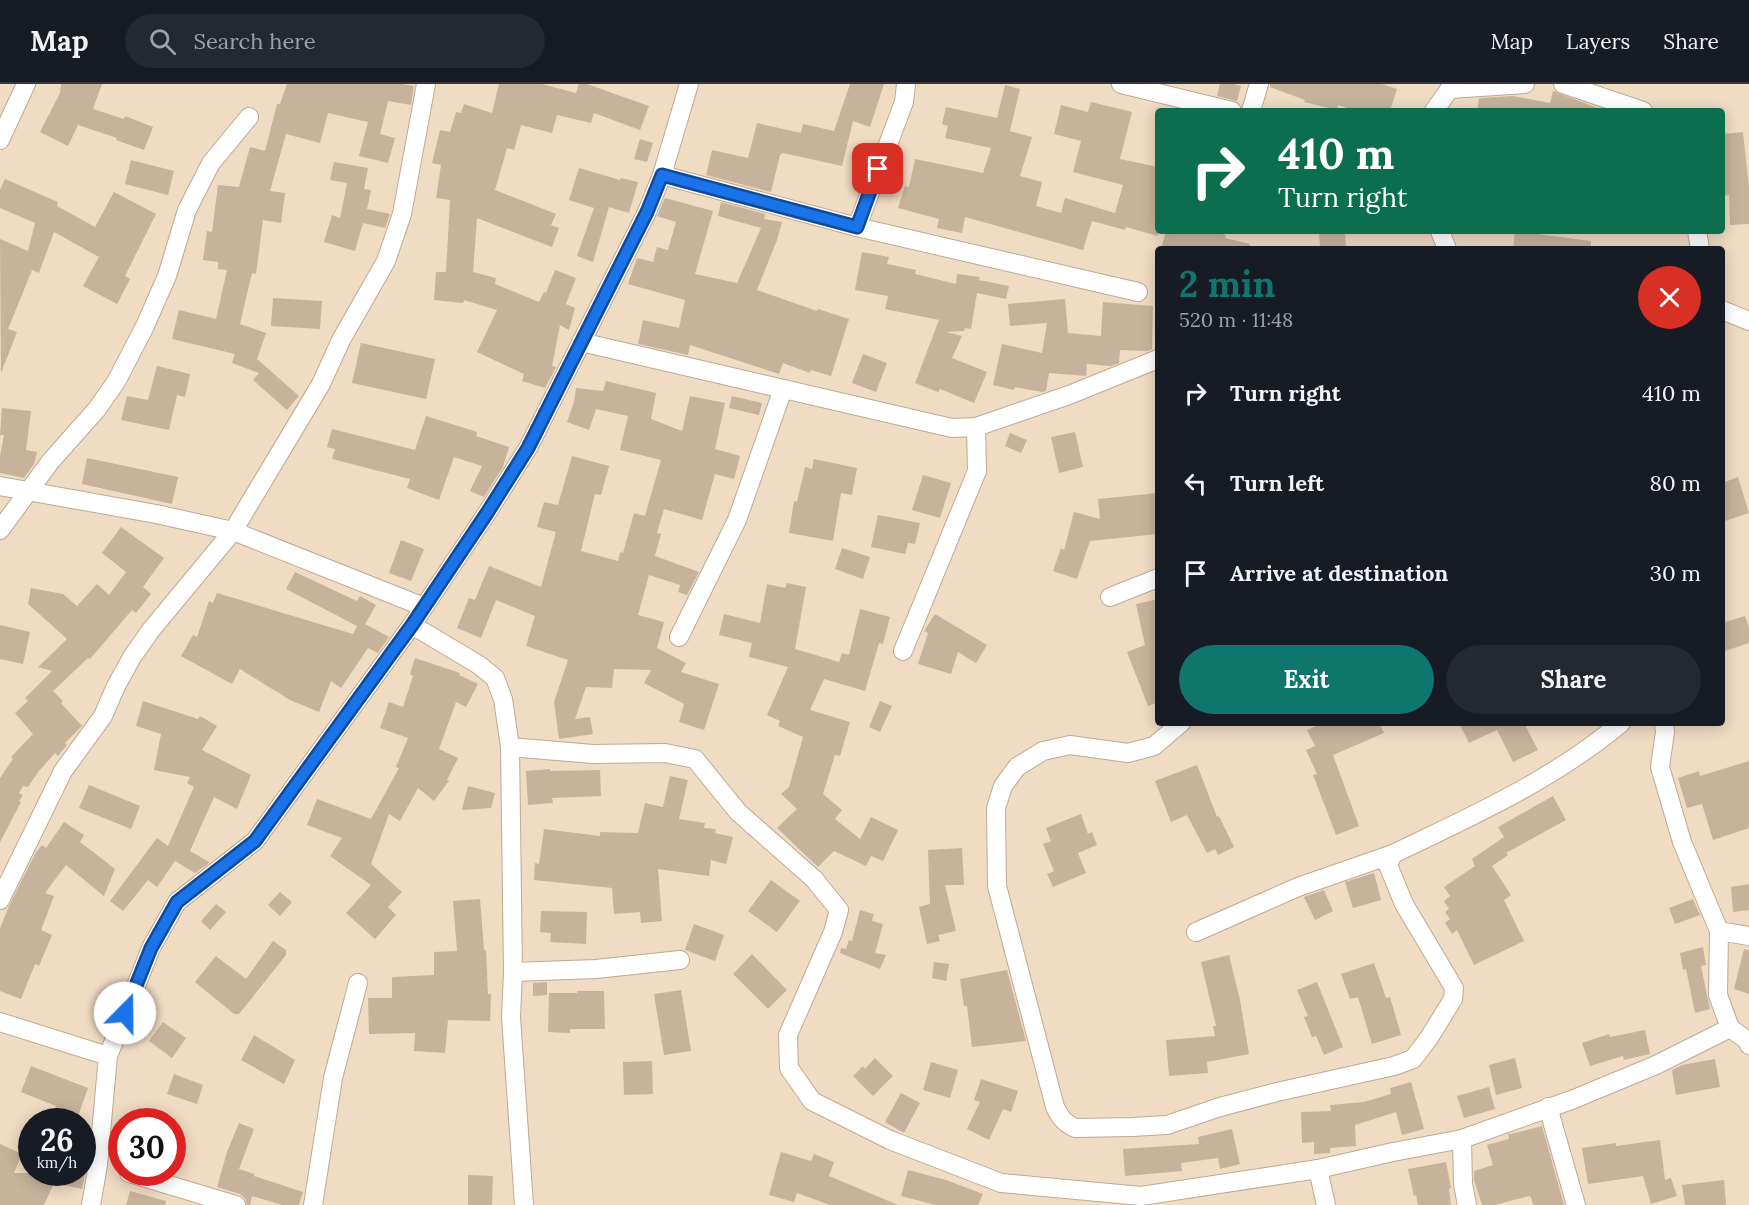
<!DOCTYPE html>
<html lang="en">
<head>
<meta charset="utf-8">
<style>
	body { margin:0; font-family:Lora,serif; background:#242831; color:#f1f3f6; height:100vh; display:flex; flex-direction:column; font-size:22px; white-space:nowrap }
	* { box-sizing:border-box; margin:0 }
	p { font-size:20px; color:#9ea1a6 }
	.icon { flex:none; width:33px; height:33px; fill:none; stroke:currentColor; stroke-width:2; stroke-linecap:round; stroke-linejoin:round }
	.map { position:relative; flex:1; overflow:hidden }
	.side { position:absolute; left:1155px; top:162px; width:570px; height:480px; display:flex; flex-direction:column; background:#171b24; border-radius:6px; box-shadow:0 3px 15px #0003 }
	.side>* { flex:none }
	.hud { position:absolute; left:1155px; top:24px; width:570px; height:126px; border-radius:6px; box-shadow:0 3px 15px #0003; background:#0b6e4f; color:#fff; overflow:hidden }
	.speed { position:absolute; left:18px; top:1024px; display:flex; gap:12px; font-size:30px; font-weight:700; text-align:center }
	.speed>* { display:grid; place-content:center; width:78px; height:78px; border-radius:50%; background:#171b24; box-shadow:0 3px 15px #0003; line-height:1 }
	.speed small { font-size:15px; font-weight:400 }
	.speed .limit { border:9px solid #d22; background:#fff; color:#111 }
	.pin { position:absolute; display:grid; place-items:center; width:51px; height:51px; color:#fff; margin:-26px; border-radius:12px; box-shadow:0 3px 9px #0006 }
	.me { position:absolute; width:66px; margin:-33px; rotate:22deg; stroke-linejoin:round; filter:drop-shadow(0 0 4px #0008) }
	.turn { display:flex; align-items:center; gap:21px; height:126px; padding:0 24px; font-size:27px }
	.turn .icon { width:78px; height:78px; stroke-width:2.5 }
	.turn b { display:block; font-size:42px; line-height:51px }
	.round { display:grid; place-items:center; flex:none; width:63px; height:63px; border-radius:32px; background:#242831 }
	.headline { display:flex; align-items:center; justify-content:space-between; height:102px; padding:0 24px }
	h1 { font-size:36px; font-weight:800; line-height:45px; color:#0f766e }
	.cta { display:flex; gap:12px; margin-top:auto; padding:12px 24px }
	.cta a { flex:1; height:69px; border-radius:36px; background:#0f766e; color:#fff; font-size:24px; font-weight:800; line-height:69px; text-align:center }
	.cta a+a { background:#242831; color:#f1f3f6 }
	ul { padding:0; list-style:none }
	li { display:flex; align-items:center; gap:18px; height:90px; padding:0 24px }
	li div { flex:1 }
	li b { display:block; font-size:22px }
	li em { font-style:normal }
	header { display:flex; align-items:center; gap:36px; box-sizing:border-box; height:84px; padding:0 30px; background:#171b24; border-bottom:2px solid #363941 }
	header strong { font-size:28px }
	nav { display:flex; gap:33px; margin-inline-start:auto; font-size:21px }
	.search { width:420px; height:54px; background:#242831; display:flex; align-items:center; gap:15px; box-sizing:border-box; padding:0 21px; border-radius:33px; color:#9ea1a6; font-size:22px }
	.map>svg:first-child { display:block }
</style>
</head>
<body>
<header>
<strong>Map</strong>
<div class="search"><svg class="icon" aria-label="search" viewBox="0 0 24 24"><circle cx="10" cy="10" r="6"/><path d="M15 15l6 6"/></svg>Search here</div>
<nav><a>Map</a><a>Layers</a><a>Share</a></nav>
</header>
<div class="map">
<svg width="1749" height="1121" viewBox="0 0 1749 1121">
	<rect width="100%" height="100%" fill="#f0dbc3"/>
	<!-- building -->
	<g fill="#c7b39b">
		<path d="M61,0h41l-9,25 31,10 1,-3 28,11 -9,23 -28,-10 1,-2 -39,-13 -10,21 -28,-14 20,-39z"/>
		<path d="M287,0h115l12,2 -3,19 -23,-4 -8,33 15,4 -7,25 -29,-7 9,-34 -40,-9 -8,30 -34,-9 -16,57 15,2 -4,30 -18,-3 -7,54 -4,-1 -12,51 26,9 -9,26 42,37 -12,14 -34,-30 6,-7 -27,-10 3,-9 -63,-15 7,-29 37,9 11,-49 -9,-1v-7l-15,-2 4,-29 5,1 6,-47 21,2 11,-40 15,4 12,-47h3z"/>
		<path d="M499,0h43l34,9 3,-9h8l62,22 -9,24 -46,-17 -3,10 -34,-8 -5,18 -31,-8 -7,25 -7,-2 -12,42 61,24 -5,11 8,3 -7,19 -75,-29 -4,54 23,6 -1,6 44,18 5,-10 2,1 9,-23 21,8 -10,26 9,4 -6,22 -9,-5 -8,41 4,1 -11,21 -23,-7 2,-7 -47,-22 20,-42 -33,-10 -1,3 -29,-3 2,-28h10l4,-72 -14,-2 5,-33 -9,-2 8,-33 10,2 6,-20 5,1 3,-9 28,9z"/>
		<path d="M850,0h34l-14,43 -17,-6 -11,45 -59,-13 -3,2 -9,37 -65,-17 6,-25 36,8 9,-35 44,10 2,-9 31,7z"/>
		<path d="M1220,0h14l7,2 -4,15 -20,-5z"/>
		<path d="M1270,0h112l15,5 -7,22h-17l-11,-3 -1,3h-5l-18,-6 -1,5 -33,-8 1,-2 -35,-13z"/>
		<path d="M1005,1l15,4 -10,42 22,6 -12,39 22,6 -6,24 25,7 4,-15 50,15 8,-28 -50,-13 8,-31 -27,-7 7,-29 27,7 3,-10 41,10 -12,47 38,8v69l-32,-9 -1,3 -33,-9 -9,29 -118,-33 -3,16 -25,-5 2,-9 -41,-11 7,-22 4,1 6,-28 68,14 8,-25 -46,-10 3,-12 -6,-2 4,-17 51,11z"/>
		<path d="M1553,7l52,20h-128l2,-13 34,-2 37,7z"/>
		<path d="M1743,48l6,55v37l-19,1 -1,-30 -5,1 -2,-20v-42z"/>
		<path d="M640,55l13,4 -6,19 -13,-3z"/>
		<path d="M131,76l43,11 -6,24 -43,-11z"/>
		<path d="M334,78l34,6 -4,21 7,1 -4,19 23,5 -5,14 -22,-5 -8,28 -31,-9 8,-27 8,3 7,-35 -17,-3z"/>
		<path d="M579,84l41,12 1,-2 17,4 -9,31 -20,-6 -16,55 -16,-6 17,-48 -25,-8z"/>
		<path d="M5,95l53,23 -1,4 38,21 19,-35 42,22 -31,62 5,3 -13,25 -34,-18 16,-29 -45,-25 -15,41 -7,-3 -24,59 9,3 -16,41 -1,-134 28,12 7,-28 -35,-15v-18z"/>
		<path d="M665,114l48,13 -18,63 42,9 24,-55 -43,-12 3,-14 44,12 -1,5 18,3 -5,18 -20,50 60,21 1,-2 31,10 -18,57 -20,-6 -1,3 -27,-10 -4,11 -89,-29 -2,10 -50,-11 5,-24 36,8 6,-28 -57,-16 9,-26 16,4 4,-15 11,3 8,-28 -19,-6z"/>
		<path d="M1166,147h45l15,4 -1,3 25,6v5h-89z"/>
		<path d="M1319,147h26l1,18h-26z"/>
		<path d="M1515,147l76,10v8h-78z"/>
		<path d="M862,168l27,5 -2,7 29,6 -1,4 41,10 1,-10 23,3 -1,3 30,6 -3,13 -29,-6 -6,36 -6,-1 -1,3 -18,1 16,4 -10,22 35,14 -13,31 -34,-14 -2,3 -23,-9 24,-63 -54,-11 3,-13 -33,-6z"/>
		<path d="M273,214l49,3 -2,28 -49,-3z"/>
		<path d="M1065,215l3,34 33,3 2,-34 50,4 -1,43 -5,2 -27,-1 -1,13 -8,3 -24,-2 -1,12 -37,-3 -3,18 -4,1 -27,-5 -1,3 -21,-5 9,-41 40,9 5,-30 -37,3 -2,-22z"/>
		<path d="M361,259l74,16 -9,40 -74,-16z"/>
		<path d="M863,270l24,9 -11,29 -24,-9z"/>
		<path d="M157,282l33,8 -5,23 -8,-2 -8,35 -48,-10 6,-24 21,4z"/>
		<path d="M606,297l50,12 -5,26 31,12 8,-35 35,7 -10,46 25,7 -6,23 -19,-5 -13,46 -38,-11 -7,24 4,1 -6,22 44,16 -12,23 -9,-3 2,-7 -31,-10 -11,40 26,7 -7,26 29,15 -5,9 38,12 -15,46 -25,-8 5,-18 -40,-21 7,-13 -37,-1 -2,19 -26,-1 -11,32 15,-2 3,17 -34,5 -5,-37 14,-42 -42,-14 9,-30 -39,-16 -15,38 -24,-10 12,-30 6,2 14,-34 52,21 15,-55 -19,-5 7,-25 14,3 14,-49 37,10 -8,29 -6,-1 -14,57 37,10 2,-9 3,1 11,-40 11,3 16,-56 -41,-10 8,-34 -32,-7 -7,21 -22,-8 7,-20 2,-14 27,3z"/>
		<path d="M732,312l30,7 -3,12 -30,-7z"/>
		<path d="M2,324l29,3 -5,39 11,2 -3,12 -10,14 -24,-5v-17l4,-21h-4z"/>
		<path d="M426,332l51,16 -1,4 33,11 -6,20 -19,30 -14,-6 12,-25 -28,-9 -15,43 -32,-12 3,-9 -78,-20 3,-10 -8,-2 5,-18 83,21z"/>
		<path d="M1075,348l8,35 -24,6 -8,-36z"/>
		<path d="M1010,349l17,7 -6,13 -16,-7z"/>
		<path d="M87,374l91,19 -6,27 -90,-20z"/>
		<path d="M814,375l43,9 -5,27 -11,-2 -8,48 -44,-8 5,-32 3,1 8,-35 7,2z"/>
		<path d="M923,391l28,8 -11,35 -28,-8z"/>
		<path d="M1738,393l11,36 -27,9v-39z"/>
		<path d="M1158,409v41l-68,7 -13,38 -24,-8 8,-23 3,2 10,-38 26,7 -2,-20z"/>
		<path d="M878,431l42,8 -5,21 -7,-1 -3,11 -34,-7z"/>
		<path d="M121,443l43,31 -21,29 8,7 -15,19 -4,-3 -42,49 -2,-1 -35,33 10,10 -2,2 21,23 -17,17 2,2 -9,11 -3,-3 -17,19 -10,15 -5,-1 -4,7 4,2 -4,6 2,1 -21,40v-64l13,-19 -2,-2 22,-23 -18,-21 13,-12 -3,-3 27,-27 -14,-4 29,-28 -39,-35 3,-16 32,6 14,12 20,-22 12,11 17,-23 -24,-19z"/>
		<path d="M401,456l23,9 -13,32 -22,-8z"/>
		<path d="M842,464l28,9 -7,22 -28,-10z"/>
		<path d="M295,488l62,29 3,-5 16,9 -11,19 24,13 -11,16 -10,-5 -27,40 -10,-7 -12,31 -29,-12 -50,-31 -8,15 -51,-28 12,-21 4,2 12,-36 4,2 4,-10 136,41 4,-8 -71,-37z"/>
		<path d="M787,499l19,4 -11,62 44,13 3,-9 7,2 11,-46 30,8 -7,27 -4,-1 -14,48 -41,-12 -14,31 40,12 -10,34 -5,-1 -12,39 19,16 -7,9 25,20 11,-22 27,13 -15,31 -12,-5 -5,10 -32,-15 -16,16 -41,-39 20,-19 -16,-15 8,-7 14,-50 -25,-11 2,-5 -13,-6 21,-48 -39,-10 3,-14 -33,-8 5,-21 36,9 7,-39 18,4z"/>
		<path d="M1158,515v103l-10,4 -21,-54 18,-7 -9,-41z"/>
		<path d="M935,530l52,31 -11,18 -18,-11 -7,22 -33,-10 10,-31 -4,-2z"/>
		<path d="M1745,532l4,12v15l-27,9v-29z"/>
		<path d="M0,541l30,7 -7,32 -23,-5z"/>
		<path d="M415,574l45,15 -1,2 19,9 -12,23 -10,-5 -17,47 19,9 -11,22 2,1 -15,20 -16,-13 -18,33 -11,-7 -18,50 31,28 -14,15 8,8 -21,24 -29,-26 25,-28 -41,-29 12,-18 -35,-13 10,-26 54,20 28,-51 -3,-1 12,-29 -28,-10 9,-26 14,5 10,-31 -3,-2z"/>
		<path d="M143,617l55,18 2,-3 17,10 -15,24 49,25 -14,34 -23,-12 -24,54 19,11 -1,2 -13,9 -20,-12 -18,26 -9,-7 -25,31 -13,-10 47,-63 11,8 26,-59 -7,-4 3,-6 -36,-7 7,-36 -25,-8z"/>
		<path d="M880,617l12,5 -12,26 -11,-5z"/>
		<path d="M1323,639h56l5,10 -51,22 26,71 -23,9 -23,-60 4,-1 -11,-24 9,-4 -8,-16z"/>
		<path d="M1459,639h65l14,27 -25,12 -16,-32 -28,13z"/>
		<path d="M1749,677v67l-36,12 -11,-36 -15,4 -9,-30 21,-7 1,5z"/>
		<path d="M1197,681l20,52 2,-1 15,31 -16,8 -3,-6 -8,4 -20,-38 -16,7 -16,-41z"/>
		<path d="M550,685v2l50,-1 1,26 -49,2 1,5 -25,2 -2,-34z"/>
		<path d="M670,692l18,4 -9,39 26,4 -1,5 12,1 -1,4 18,4 -7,27 -15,-4 -2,16 -51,-7 4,52 -21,2 -1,-11 -26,2 -2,-26 -78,-8 1,-17 4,1 5,-35 56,7v-4l38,1 7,-30 18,4z"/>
		<path d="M89,701l51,21 -9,23 -52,-21z"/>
		<path d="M468,702l27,7 -4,15 -29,2z"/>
		<path d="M1553,712l13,24 -60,33 2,2 -16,11 19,29 -7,5 20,41 -50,24 -17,-35 -5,4 -7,-11 5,-4 -5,-7 4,-3 -5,-8 6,-5 -6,-9 31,-21 -3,-7 32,-22 -6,-10z"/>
		<path d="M1081,730l7,20 4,-2 5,13 -19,8 8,20 -33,14 -6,-13 7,-3 -11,-27 8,-3 -5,-13z"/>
		<path d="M64,738l20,13 -4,7 35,27 -11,27 -38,-31 -21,28 9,3 -13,34 11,5 -13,31 -4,-2 -14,35 -21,-8v-62l8,-21 27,-54 7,-9 4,3z"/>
		<path d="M962,764l2,37h-19l11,46 -18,4 2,6 -13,3 -8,-37 11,-3 -2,-54z"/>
		<path d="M1374,789l7,27 -28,8 -8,-26z"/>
		<path d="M771,796l29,21 -23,31 -29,-21z"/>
		<path d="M1749,800v26l-16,2 -2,-25z"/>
		<path d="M1324,806l9,21 -18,9 -11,-23z"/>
		<path d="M280,808l12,10 -12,14 -12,-11z"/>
		<path d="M480,815l4,51h2l2,44h3l-1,27 -42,-1 -3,33 -31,-2 1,-18 -46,1 -1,-36h24v-21l42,-2v-23l23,-1 -4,-50z"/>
		<path d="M1693,815l7,16 -25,9 -6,-16z"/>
		<path d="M216,820l10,8 -16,18 -9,-9z"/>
		<path d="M860,826l14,4 -2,7 11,3 -8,29 11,2 -6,14 -40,-16 1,-5 5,1 3,-9 3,1z"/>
		<path d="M541,827l46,1 -1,32 -36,-2 1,-9 -11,-1z"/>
		<path d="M694,840l30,11 -9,26 -30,-11z"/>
		<path d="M273,857l13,9v5l-47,59h-5l-39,-32 21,-26 30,23z"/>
		<path d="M1703,863l3,18 -5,1 9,43 -15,4 -9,-44 -3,1 -3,-17z"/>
		<path d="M1744,865l5,1v44l-15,-5z"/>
		<path d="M752,870l35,36 -19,19 -35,-35z"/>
		<path d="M1229,871l11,45 9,54 -42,8 1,11 -39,3 -3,-36 49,-4 -2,-10h3l-15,-64z"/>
		<path d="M934,878l15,2 -3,17 -14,-3z"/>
		<path d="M1374,879l12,35 4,-1 11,38 -29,9 -14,-47 -8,2 -9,-25z"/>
		<path d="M1007,886l19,71 -54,6 -5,-41h-3l-4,-27z"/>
		<path d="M547,898v13l-14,1v-13z"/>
		<path d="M1317,898l26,65 -19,8 -8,-19 -4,1 -8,-20 4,-1 -11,-26z"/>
		<path d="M681,906l10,61 -27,4 -10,-61z"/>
		<path d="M577,907h27l1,38h-35v4l-22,-1 1,-39h28z"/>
		<path d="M163,938l23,16 -14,20 -23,-17z"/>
		<path d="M1645,946l5,24 -26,6 -1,-4 -33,10 -8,-23 27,-9 1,3z"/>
		<path d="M254,951l41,25 -11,24 -43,-24z"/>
		<path d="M875,974l18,18 -20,20 -20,-20 10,-10 2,3z"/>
		<path d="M1515,974l7,30 -26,7 -7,-30z"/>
		<path d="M1715,975l5,28 -44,8 -4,-25 10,-5z"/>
		<path d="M652,977l1,33 -29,1 -1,-33z"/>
		<path d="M931,978l27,8 -8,28 -27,-8z"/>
		<path d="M31,982l57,22 -12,34h-26l6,-16 -35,-14z"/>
		<path d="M174,990l29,11 -6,19 -30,-10z"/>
		<path d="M981,995l37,12 -7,21 -8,-3 -14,31 -22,-11 13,-27 -6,-2z"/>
		<path d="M1411,998l13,47 -22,6 -6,-23 -41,13 1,21 -26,2v5l-16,1v-12l-12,1 -1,-31 30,-1 -1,-6 34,-3 27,-8 -1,-6z"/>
		<path d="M1489,1003l6,22 -31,9 -7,-22z"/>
		<path d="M901,1009l19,10 -16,30 -19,-11z"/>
		<path d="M239,1039l15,6 -15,40 15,5v2l49,16 -4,13h-17l-30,-9 -2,9h-3l-2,-7 -5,-4 -23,-7 10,-35z"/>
		<path d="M1542,1042l22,79h-31l-2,-8 -2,-1 -34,9h-13l-8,-25v-9l19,-6 -6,-20 22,-6 -1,-5h3z"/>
		<path d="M1232,1045l8,35 -20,5 -2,-11 -37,5 1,8 -57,5 -2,-27 76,-5 -1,-7z"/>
		<path d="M1660,1056l5,40 6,-2 6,18 -26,8 -8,-28 -55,8 -6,-36 34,-5v3z"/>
		<path d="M0,1060l22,10 -8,19h71l-3,16 -28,-6 -10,22h-44z"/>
		<path d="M781,1068l30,9 3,-7 20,8 -5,14 69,29h-68l-33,-12 -3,9 -25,-7z"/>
		<path d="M1446,1078l5,26 -2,1 2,16h-33l-2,-10 -2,1 -6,-27z"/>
		<path d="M908,1086l38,10 37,14 -5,11h-43l-34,-9z"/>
		<path d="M468,1091l25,1 -1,29h-24z"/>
		<path d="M1724,1096l2,25h-41l-3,-20z"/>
		<path d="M130,1107l36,10 -1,4h-39z"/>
	</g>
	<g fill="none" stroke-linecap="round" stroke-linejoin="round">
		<!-- street casing -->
		<g stroke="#beaa92" stroke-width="20">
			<g id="street">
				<path d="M1121,0l111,27"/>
				<path d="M1563,0l80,27"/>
				<path d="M1450,5l75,-5"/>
				<path d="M1251,27l8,-27"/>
				<path d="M1434,27l19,-27"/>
				<path d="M0,56l26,-56"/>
				<path d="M662,91l195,52 281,65"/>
				<path d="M857,143l47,-125 2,-18"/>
				<path d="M1440,147l7,18"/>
				<path d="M1697,147l3,18"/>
				<path d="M1722,226l27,11"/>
				<path d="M581,258l371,86 24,-1 93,-32 89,-36"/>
				<path d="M0,402l156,28 77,17 191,76"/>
				<path d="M0,446l50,-68 47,-53 19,-27 29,-56 22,-50 20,-66 24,-47 38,-46"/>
				<path d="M1110,513l48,-19"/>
				<path d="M412,541l67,40 16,13 8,21 7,48 3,225 -2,45 13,188"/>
				<path d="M679,553l58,-117 46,-131"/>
				<path d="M903,567l74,-180 -1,-44"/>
				<path d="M1181,639l-27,23 -26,7 -58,-8 -27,6 -26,16 -14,19 -7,22 1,78 58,221c5,10 9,16 20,21l57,-1 35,-2 53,-18 57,-15 117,-26 19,-7 16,-21 24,-39 1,-11 -50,-84 -16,-39 5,-11c79,-38 160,-74 228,-131"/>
				<path d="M1664,639l1,9 -5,35 22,75 37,89 -1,64 12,33 18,13 1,4"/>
				<path d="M510,663l83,7 72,-1 30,6 43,53 76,67 25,31 -6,22 -45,103 1,33 23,33 78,39 111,43 140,13 177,-27 75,-17 69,-13 112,-40 82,-34 74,-37"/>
				<path d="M0,816l63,-129 40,-55 13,-30 16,-29 19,-27 82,-99 88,-147 20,-44 45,-79 16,-47 24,-130"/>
				<path d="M1719,847l30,5"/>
				<path d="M1196,848l102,-45 95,-33"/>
				<path d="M513,888l83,-3 84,-9"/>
				<path d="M0,938l108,34"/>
				<path d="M1548,1023l28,98"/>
				<path d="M1462,1055l1,45 4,21"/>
				<path d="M1318,1085l8,36"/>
				<path d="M129,1089l107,32"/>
				<path d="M91,1121l7,-40 10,-109 43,-108 26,-46 78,-61 157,-216 75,-112 41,-65 119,-236 15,-37 27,-91"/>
				<path d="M313,1121l20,-127 25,-95"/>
			</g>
		</g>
		<!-- street -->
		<use href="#street" stroke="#fff" stroke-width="18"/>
	</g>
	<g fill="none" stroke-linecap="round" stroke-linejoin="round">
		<!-- route casing -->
		<g stroke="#114b97" stroke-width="15">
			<path id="route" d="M125,929l26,-65 26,-46 78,-61 157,-216 75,-112 41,-65 119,-236 15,-37 195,52 21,-58"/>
		</g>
		<!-- route -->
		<use href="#route" stroke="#1a73e8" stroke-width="10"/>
	</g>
</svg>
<div class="speed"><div>26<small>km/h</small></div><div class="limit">30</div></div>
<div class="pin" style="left:878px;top:85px;background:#d93025"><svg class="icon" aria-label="arrive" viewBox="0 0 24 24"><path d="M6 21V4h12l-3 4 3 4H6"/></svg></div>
<svg class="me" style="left:125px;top:929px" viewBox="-20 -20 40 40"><circle r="19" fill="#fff"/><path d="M0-13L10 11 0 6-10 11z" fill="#1a73e8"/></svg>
<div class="hud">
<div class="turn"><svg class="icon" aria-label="right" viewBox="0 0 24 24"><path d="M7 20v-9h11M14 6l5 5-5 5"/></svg><div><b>410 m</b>Turn right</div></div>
</div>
<section class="side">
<div class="headline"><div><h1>2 min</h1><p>520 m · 11:48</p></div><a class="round" style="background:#d93025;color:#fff"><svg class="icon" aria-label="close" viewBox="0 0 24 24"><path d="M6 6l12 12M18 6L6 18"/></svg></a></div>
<ul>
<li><svg class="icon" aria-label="right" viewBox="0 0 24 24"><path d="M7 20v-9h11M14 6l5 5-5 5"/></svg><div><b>Turn right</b></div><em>410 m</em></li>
<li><svg class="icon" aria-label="left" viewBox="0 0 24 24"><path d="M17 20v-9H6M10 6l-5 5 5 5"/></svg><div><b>Turn left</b></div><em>80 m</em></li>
<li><svg class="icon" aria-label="arrive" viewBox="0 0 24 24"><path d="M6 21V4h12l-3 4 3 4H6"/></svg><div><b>Arrive at destination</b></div><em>30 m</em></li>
</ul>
<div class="cta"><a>Exit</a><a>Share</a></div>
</section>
</div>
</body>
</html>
